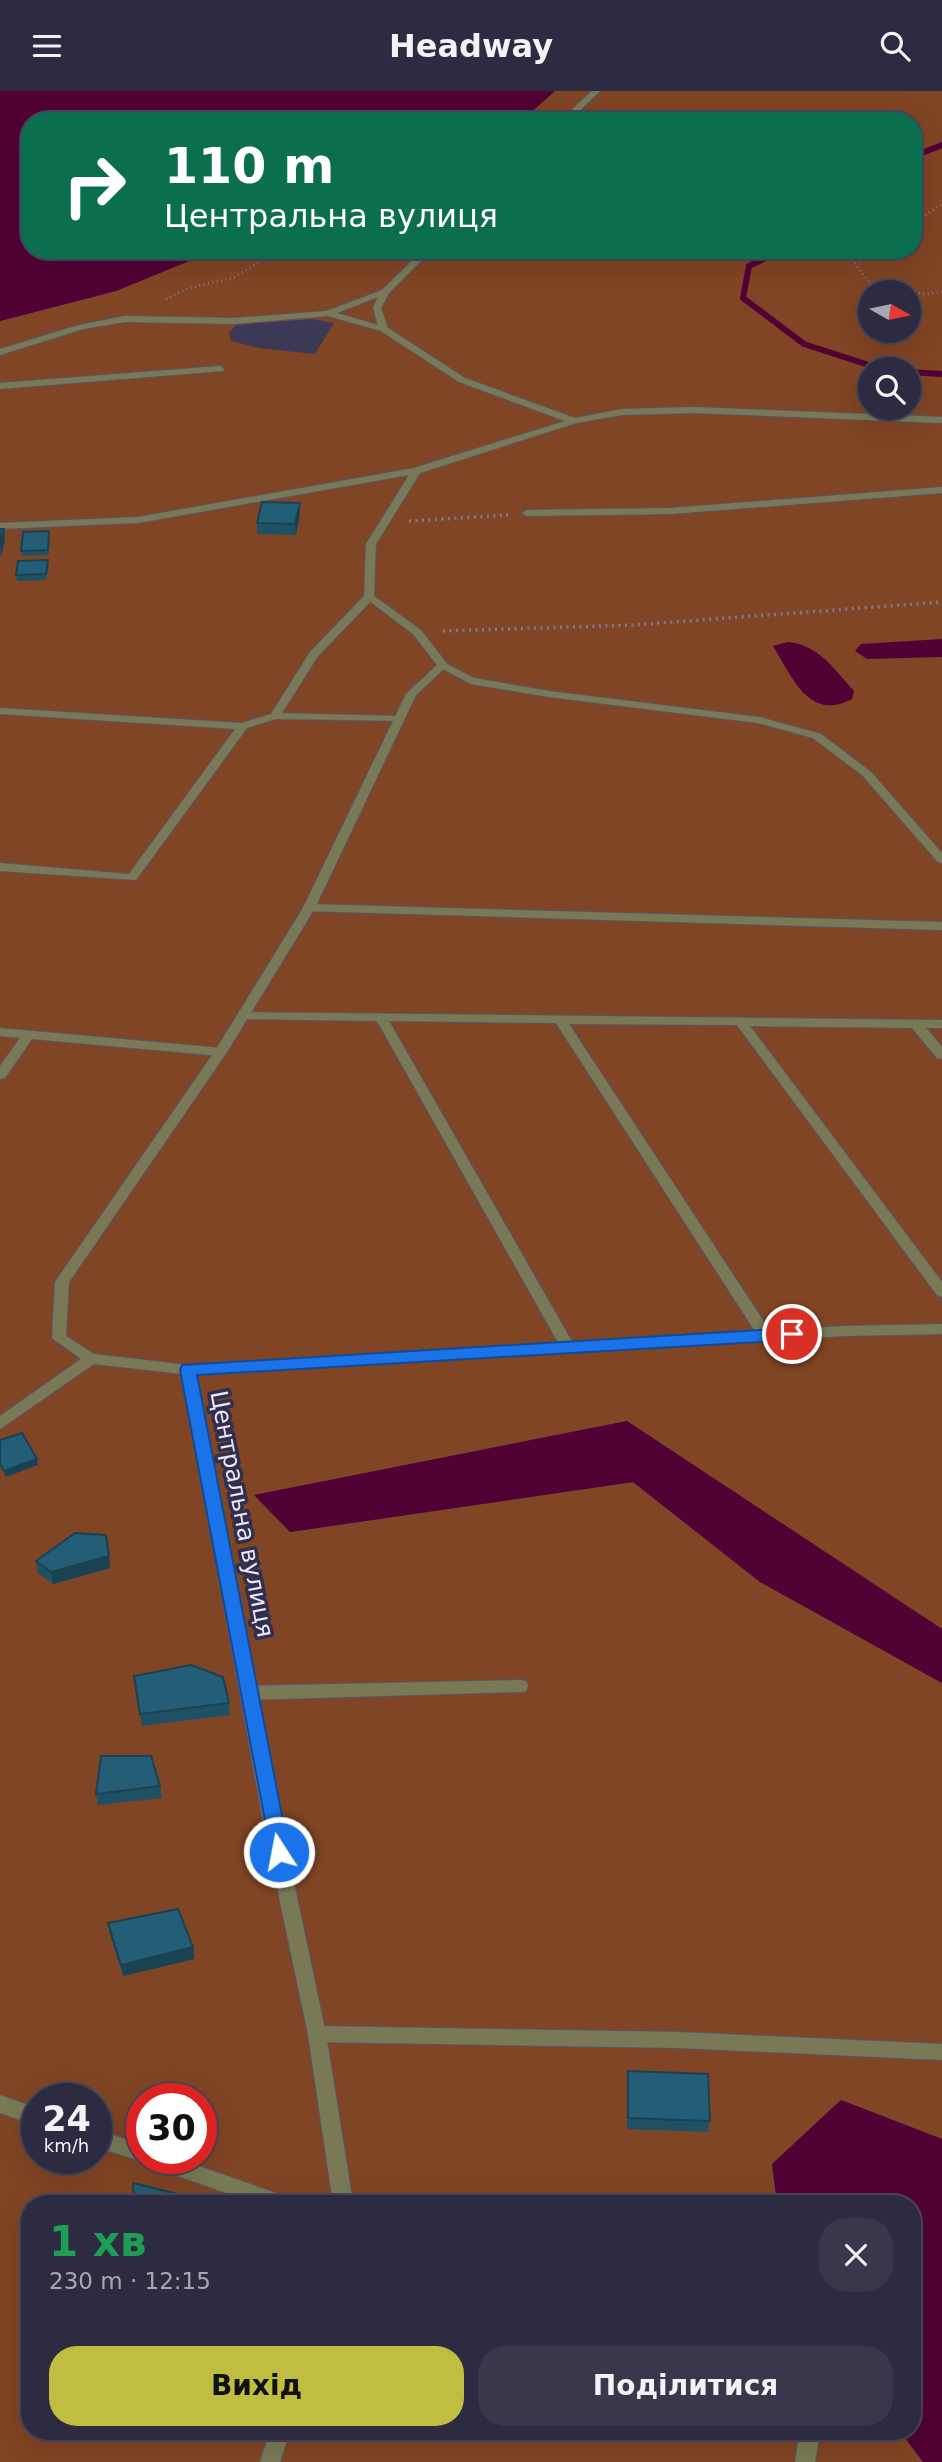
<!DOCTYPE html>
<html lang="uk">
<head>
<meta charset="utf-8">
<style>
	body { margin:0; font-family:"DejaVu Sans",sans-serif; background:#39374c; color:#f1f3f6; height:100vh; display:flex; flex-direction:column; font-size:26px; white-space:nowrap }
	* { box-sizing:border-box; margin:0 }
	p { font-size:23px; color:#a7a7b1 }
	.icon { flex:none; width:38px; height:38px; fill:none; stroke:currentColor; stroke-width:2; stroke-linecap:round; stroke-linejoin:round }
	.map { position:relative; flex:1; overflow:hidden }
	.side { position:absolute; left:21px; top:2104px; width:900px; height:245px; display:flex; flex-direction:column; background:#2d2b41; border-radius:28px; box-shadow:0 7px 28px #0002,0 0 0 2px #48475a }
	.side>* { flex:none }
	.banner { position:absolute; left:21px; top:21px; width:901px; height:147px; border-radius:28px; box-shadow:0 7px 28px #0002,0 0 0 2px #48475a; background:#0b6e4f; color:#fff; overflow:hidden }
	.needle { width:46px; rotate:99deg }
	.buttons { position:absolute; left:858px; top:189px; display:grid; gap:14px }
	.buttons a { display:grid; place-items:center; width:63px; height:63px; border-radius:50%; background:#2d2b41; box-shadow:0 7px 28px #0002,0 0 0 2px #48475a; font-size:35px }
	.speed { position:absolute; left:21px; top:1992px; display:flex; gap:14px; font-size:35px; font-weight:700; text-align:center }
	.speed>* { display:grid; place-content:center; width:91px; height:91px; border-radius:50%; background:#2d2b41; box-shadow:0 7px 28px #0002,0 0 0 2px #48475a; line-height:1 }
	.speed small { font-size:18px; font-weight:400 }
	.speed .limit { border:10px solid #d22; background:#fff; color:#111 }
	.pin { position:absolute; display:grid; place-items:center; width:60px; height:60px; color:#fff; margin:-30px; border:4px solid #fff; border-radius:50%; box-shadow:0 2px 7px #0007 }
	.me { position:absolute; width:77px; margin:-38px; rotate:349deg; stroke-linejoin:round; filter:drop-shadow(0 0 5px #0008) }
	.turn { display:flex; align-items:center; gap:24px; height:147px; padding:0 28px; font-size:32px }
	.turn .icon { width:91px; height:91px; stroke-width:2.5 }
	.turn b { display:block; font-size:49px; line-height:60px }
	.round { display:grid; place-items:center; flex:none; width:74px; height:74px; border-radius:28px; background:#39374c }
	.summary { display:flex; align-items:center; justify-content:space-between; height:119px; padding:0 28px }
	h1 { font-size:42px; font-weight:800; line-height:52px; color:#1e9e55 }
	.cta { display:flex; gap:14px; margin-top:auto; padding:14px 28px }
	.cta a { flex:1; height:80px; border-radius:28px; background:#c0be41; color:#111; font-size:28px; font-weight:800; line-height:80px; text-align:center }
	.cta a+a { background:#39374c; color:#f1f3f6 }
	header { display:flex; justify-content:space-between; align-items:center; height:91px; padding:0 28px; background:#2d2b41; font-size:32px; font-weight:800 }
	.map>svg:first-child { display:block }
</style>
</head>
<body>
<header><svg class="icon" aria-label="menu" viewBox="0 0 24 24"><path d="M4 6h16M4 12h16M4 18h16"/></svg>Headway<svg class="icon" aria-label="search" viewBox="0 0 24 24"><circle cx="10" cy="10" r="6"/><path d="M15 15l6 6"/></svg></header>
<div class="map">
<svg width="942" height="2371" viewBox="0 0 942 2371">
	<rect width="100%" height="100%" fill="#3c3957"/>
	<!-- green -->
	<path fill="#804524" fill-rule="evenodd" d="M555,0h387v1538l-315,-208 -372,74 35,37 343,-50 127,100 182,101v456l-101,-39 -69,64 5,39h-747v228h870l23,31h-923v-2141l116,-30 100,-41h698v-129h-393zM870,201h38v39h-38zM312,228l22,4 -19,31 -57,-6 -27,-7 -2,-8 7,-8zM870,278h38v39h-38zM37,2007h59v60h-59zM142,2007h59v60h-59z"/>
	<!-- water -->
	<g fill="#510235">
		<path d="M0,0h555l-34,30h-491v129h186l-100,41 -116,30z"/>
		<path d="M942,548v18l-75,2 -12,-8 6,-7z"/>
		<path d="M788,551c31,3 47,28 66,49l-2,8c-43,23 -60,-22 -79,-53z"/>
		<path d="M627,1330l315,208v54l-182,-101 -127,-100 -343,50 -36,-37z"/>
		<path d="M841,2009l101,39v323h-19l-23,-31h12v-228h-135l-5,-39z"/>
	</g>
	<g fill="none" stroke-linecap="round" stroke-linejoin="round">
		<!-- stream -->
		<g stroke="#510235" stroke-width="6">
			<path d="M914,65l28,-11"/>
			<path d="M782,159l-33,16 -6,32 61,46 77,25"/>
			<path d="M908,281l34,2"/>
		</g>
		<!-- lane casing -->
		<g stroke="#585571" stroke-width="2">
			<g id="lane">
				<path d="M220,275l4,3 -1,2 -223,18v-6z"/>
				<path d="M369,503l4,1v4l-55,57 -36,57 117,3 4,1v4l-127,-2 -29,9 -111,152 -136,-9v-8l129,11 106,-145 -235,-15v-6l242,15 29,-9 39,-62 55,-57z"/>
				<path d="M443,571l31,16 75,13 210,26 62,17 50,38 71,81v10l-4,-1 -75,-86 -50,-38 -55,-15 -209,-26 -78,-13 -32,-17 -1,-2z"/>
				<path d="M309,813l633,18v8l-637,-19v-6z"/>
				<path d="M243,921l699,8v8h-16l16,19v12l-5,-1 -25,-30 -162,-2 192,256v15l-5,-2 -200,-270 -168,-1 201,307 2,4 -2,4h-10l-204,-316 -167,-2 186,326 -2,4h-10l-186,-330 -138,-2 -2,-3z"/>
				<path d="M0,937l221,20 6,4 -6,4 -189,-17 -27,39 -5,1v-13l20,-28 -20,-2z"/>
				<path d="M520,1589l6,1 2,5 -2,5 -6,1 -272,8 -6,-2 -2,-5 2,-5 6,-2z"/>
				<path d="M317,1935l362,6 263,12v16l-263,-12 -362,-6 -6,-2 -3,-6 3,-6z"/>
			</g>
		</g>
		<!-- street casing -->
		<g stroke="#585571" stroke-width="2">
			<g id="street">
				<path d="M592,0h8l-31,30h-9z"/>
				<path d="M423,159h9l-43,43 -8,15 7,20 77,50 110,40 47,-9 71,-2 249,10v6l-249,-10 -71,2 -46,8 -156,50 -44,71 -2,52 47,34 27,35 -32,30 -101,213 -88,144 -158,230 -3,54 28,18 94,11 657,-39 97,-2v10l-97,2 -649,39 86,451 44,208 27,169h-20l-25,-169 -44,-208 -82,-452 -88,-10 -94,65v-13l81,-57 -29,-21 3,-56 160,-231 88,-143 103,-214 31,-29 -24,-31 -49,-37 2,-53 43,-69 -271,48 -138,6v-6l138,-6 276,-49 151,-47 -106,-39 -78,-51 -53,-15 -95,8 -108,-2 -42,7 -83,26v-6l79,-24 46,-9 108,2 94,-7 55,-21zM378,206l-5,11 5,17 -41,-12z"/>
				<path d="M942,396v6l-272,21 -143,2 -5,-3 5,-3 143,-2z"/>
				<path d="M0,2004l37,13v18l-37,-13z"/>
				<path d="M96,2038l46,16v13h34l111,39 3,6h-35l-103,-36 -8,-5 -48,-15z"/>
				<path d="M270,2340h20l-10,31h-20z"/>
				<path d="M800,2340h20l-5,31h-20z"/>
			</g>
		</g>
		<!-- path-far1 -->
		<g stroke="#7b7993" stroke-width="2.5" stroke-dasharray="1 3.5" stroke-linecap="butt">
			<path d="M914,132l28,-19"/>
			<path d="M874,159l-19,14 18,23 53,7 16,-2"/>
			<path d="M166,208l23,-11 44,-10 45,-28"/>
		</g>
		<!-- path -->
		<g stroke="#7b7993" stroke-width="3.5" stroke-dasharray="2 4.5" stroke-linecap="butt">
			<path d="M409,430l99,-6"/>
			<path d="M443,540l190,-6 309,-23"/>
		</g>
		<!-- lane -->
		<use href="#lane" fill="#797a55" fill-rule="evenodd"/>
		<!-- street -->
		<use href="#street" fill="#797a55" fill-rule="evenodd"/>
	</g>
	<!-- wall -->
	<g fill="#1f5165">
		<path d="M300,423l-4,21 -39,-1v-11z"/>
		<path d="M50,445l-2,19 -26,1 -1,-5z"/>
		<path d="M49,474l-3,15 -29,1 -1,-6z"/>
		<path d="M106,1444l4,33 -57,16 -15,-11 -2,-12z"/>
		<path d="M134,1585l95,27 1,12 -88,11z"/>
		<path d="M160,1695l2,12 -64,7 -2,-11z"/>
		<path d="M108,1832l85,24 1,12 -71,17 -13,-41z"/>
		<path d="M628,1980l82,50 -2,11 -81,-3z"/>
	</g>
	<!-- shaded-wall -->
	<g fill="#194253">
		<path d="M300,412v11l-4,21 -1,-11z"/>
		<path d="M4,438l1,11 -4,18 -1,-12z"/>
		<path d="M37,1368l1,6 -33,12 -1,-6z"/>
		<path d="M109,1465l1,12 -57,16 -2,-12z"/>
		<path d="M193,1856l1,12 -71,17 -2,-11z"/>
	</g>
	<!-- building -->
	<g fill="#245e76" stroke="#194253" stroke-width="2">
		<path d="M262,411l38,1 -5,21 -38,-1z"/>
		<path d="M0,438h4l-4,17z"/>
		<path d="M49,440l-1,19 -27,1 2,-19z"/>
		<path d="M48,469l-2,14 -30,1 2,-14z"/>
		<path d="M22,1342l15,26 -33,12 -4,-7v-24z"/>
		<path d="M75,1442l31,2 3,21 -58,16 -15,-11z"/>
		<path d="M191,1574l32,12 6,26 -89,11 -6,-38z"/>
		<path d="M101,1665h50l9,30 -64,8z"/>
		<path d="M178,1818l15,38 -72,18 -13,-42z"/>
		<path d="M628,1980l80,3 2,47 -82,-3z"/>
		<path d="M133,2092l56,14 -4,6h-51z"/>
	</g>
	<!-- route -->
	<path fill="#1a73e8" stroke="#114b97" stroke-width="2" d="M792,1237l8,6 -8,6 -595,35 92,477 -3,6h-14l-92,-488 2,-5z"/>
	<g text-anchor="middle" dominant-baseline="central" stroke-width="7" stroke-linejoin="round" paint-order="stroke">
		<!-- street labels -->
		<g font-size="24" fill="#eae9fc" stroke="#322f4c">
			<text transform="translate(242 1423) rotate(79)">Центральна вулиця</text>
		</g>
	</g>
</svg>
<div class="buttons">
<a><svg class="needle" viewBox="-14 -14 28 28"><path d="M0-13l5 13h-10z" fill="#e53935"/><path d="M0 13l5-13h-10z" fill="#a7a7b1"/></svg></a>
<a><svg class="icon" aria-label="search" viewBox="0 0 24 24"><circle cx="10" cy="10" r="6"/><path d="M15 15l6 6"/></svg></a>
</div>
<div class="speed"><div>24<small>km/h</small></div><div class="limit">30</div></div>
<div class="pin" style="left:792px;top:1243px;background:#d93025"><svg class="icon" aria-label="arrive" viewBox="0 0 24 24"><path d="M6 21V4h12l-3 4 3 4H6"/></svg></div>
<svg class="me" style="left:279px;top:1761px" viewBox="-20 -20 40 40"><circle r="17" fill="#1a73e8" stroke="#fff" stroke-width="3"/><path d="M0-11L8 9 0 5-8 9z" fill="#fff"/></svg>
<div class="banner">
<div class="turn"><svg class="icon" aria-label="right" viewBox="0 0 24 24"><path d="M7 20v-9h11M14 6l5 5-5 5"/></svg><div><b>110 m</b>Центральна вулиця</div></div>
</div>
<section class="side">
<div class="summary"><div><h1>1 хв</h1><p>230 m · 12:15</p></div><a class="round"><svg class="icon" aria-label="close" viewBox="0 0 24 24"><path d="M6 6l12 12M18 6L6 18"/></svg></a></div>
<div class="cta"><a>Вихід</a><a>Поділитися</a></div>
</section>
</div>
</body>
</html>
